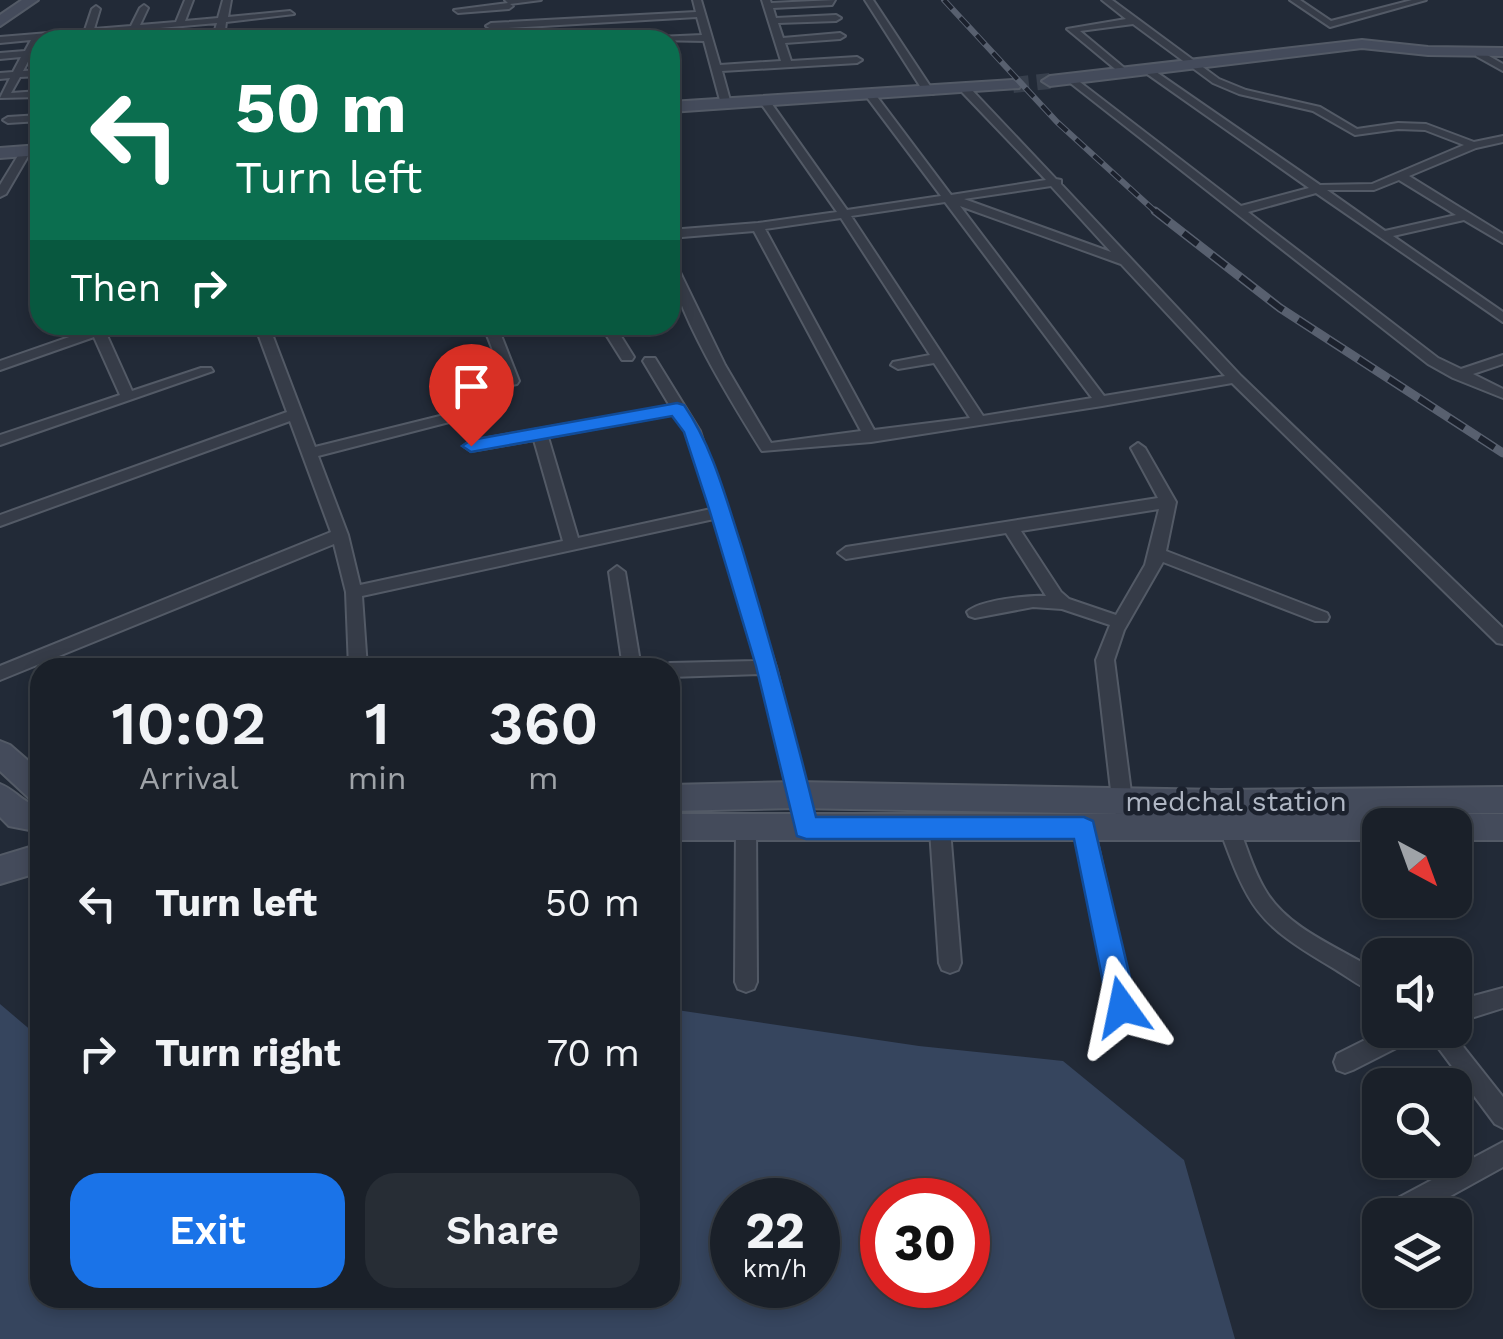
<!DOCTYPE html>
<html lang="en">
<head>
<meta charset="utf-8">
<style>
	body { margin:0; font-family:"Work Sans",sans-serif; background:#272d35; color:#f1f3f6; height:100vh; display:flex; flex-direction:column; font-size:38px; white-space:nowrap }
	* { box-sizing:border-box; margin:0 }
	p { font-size:32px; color:#9fa3a8 }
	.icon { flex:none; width:55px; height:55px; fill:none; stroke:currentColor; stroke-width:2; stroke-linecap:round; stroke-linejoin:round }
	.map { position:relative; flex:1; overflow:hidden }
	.panel { position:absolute; left:30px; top:658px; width:650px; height:650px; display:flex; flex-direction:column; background:#1a2029; border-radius:30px; box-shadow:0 5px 15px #0003,0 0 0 2px #383e46 }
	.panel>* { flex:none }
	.banner { position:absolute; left:30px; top:30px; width:650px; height:305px; border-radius:30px; box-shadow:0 5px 15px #0003,0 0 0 2px #383e46; background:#0b6e4f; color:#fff; overflow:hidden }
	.needle { width:65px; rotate:139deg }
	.buttons { position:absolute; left:1362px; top:808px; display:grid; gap:20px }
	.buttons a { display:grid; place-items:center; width:110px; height:110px; border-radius:20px; background:#1a2029; box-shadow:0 5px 15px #0003,0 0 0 2px #383e46; font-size:50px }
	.speed { position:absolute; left:710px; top:1178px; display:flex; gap:20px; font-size:50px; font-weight:700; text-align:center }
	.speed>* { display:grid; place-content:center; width:130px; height:130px; border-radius:50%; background:#1a2029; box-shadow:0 5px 15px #0003,0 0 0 2px #383e46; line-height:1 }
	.speed small { font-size:25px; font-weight:400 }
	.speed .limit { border:15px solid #d22; background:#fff; color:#111 }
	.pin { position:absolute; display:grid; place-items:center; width:85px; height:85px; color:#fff; margin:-102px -42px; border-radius:50% 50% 50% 0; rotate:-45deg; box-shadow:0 0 10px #0007 }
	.pin .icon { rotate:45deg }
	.me { position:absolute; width:110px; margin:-55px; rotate:348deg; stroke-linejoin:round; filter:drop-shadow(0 0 8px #0008) }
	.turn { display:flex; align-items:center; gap:35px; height:210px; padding:0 40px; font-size:45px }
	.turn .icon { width:130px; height:130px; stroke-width:2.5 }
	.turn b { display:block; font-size:70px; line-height:85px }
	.then { display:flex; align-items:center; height:95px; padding:0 40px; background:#0003; gap:20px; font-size:38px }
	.eta { display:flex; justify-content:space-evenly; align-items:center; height:170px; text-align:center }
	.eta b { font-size:60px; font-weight:600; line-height:70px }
	.primary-button { display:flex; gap:20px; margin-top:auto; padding:20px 40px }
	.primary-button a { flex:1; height:115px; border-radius:30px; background:#1a73e8; color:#fff; font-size:40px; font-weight:600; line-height:115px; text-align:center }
	.primary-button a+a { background:#272d35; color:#f1f3f6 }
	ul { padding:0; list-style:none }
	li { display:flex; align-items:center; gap:30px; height:150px; padding:0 40px }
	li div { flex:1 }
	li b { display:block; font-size:38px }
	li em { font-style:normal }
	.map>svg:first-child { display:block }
</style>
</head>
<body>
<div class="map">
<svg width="1503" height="1339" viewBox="0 0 1503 1339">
	<rect width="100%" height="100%" fill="#222a37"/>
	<!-- water -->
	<path fill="#36455e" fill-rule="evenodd" d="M0,1004l40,34v260h630v-284l7,-4 242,36 144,15 121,99 51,179h-1235zM732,1200h86v85h-86zM968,1200v85h-86v-85z"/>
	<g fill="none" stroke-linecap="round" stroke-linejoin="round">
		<!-- secondary-tunnel -->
		<path stroke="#373f4c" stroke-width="16" stroke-dasharray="16 8" stroke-linecap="butt" d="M1013,85l37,-4"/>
		<!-- street casing -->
		<g stroke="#535a66" stroke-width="4">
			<g id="street">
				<path d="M185,0h8l-8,21 33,-3 5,-18h8l-3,17 62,-6 4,3 -68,8 -1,8 -5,3 -5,-3 2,-7 -80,7 -4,10h-10l5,-9 -87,8 -6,12 5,-1v6h-9l-8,15 17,-1v6l-20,1 -9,16 29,-2v6l-40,1 10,-20 -10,1v-6l13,-1 8,-15 -21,2v-6l25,-2 6,-11 -31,3v-6l85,-7 7,-21 4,-3 4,3 -6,20 37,-3 9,-18 4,-3 4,3 -8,17 36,-3z"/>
				<path d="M505,0h36l-31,4 3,2 -4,3 -51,4 -4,-3 54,-7z"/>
				<path d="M693,0h8l19,65 61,-4 -19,-61h8l1,3 64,-3 -3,5 -59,3 3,10 60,-3 5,3 -5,3 -58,2 5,15 57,-5 5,3 -5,3 -55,4 6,18 66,-4 5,3 -5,3 -135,8 9,33 -5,3 -5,-3 -17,-63 -51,-1 5,-3 44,-2 -5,-18 -206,12 -5,-3 5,-3 205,-11z"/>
				<path d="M865,0h8l61,92 -1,2h-8z"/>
				<path d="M1102,0h10l107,79 27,11 74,17 37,22 41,-6 28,1 48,18 29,-6v6l-27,6 -67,28 94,58v9l-39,-23 -71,16 110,76v10l-187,-129 -68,19 190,146 23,11 42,-14v9l-30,10 30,15v9l-50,-20 -25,-14 -364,-286 8,-2 169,130 68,-18 -166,-117v-4h6l171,118 52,-1 92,-39 -39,-15 -27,-1 -43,6 -42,-24 -74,-17 -26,-11 -80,-59 -53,7 48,40 -8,2 -53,-44 59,-10zM1399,180l57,35 -71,16 -58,-41h47z"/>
				<path d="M1290,0h10l31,21 81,-21h14l-96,27z"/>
				<path d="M296,31l5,3 -2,2 -89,4 5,-3z"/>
				<path d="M1476,52h6l21,12v7l-27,-15z"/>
				<path d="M962,88h8l86,91 5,1v4l180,192 262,252v16l-6,-1 -265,-260 -130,23 -231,36 -109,9c-25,-40 -92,-147 -92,-191l6,4 49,101 46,78 90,-12 -107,-200 -84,7v-8l88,-7 79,-11 -77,-110 5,-3 4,1 78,110 94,-14 -75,-100 5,-3 4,1 76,101 95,-15 -84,-88zM1051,186l60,66 -147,-53zM945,202l147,196 -109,18 -132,-200zM960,206l161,58 104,112 -121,20zM841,218l89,137 -37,7 -2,3 7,4 36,-6 36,55 -96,12 -109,-201z"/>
				<path d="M40,115v6l-32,2 -5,-3 5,-3z"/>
				<path d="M22,149l9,2 -25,43 -6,3v-12z"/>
				<path d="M279,325h36l-7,4 -36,5 43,113 137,-34 7,4 -2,3 -139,36 30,79 12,50 203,-44 -29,-101 -63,11 -7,-5 7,-5 199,-35 -27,-45 2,-3h10l45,73 76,236 40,161 -3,6 -7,2 -7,-2 -3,-6 -36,-154 -90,3v-9h-7l7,-5 86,-2 -42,-142 -352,77 5,72h-18l-3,-76 -12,-48 -334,136v-14l331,-134 -41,-111 -290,105v-11l287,-103 -30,-81zM675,414l11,17 25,78 -133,29 -30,-101z"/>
				<path d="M483,325h14l22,56 -2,3 -5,1 -7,-4z"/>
				<path d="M600,325h14l20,32 -2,3h-10z"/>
				<path d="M98,327l7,4 27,60 69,-23h10l2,3 -213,74v-10l120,-40 -26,-58 -94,33v-9z"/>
				<path d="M1138,443l7,5 31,54 -10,49 161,62 2,4 -2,4h-12l-152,-59 -39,68 -10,30 19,148 -3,6 -7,2 -7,-2 -3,-6 -17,-148 14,-35 -48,-16 -29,-2 -58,11 -6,-2 -2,-4c12,-12 61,-17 79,-16l-40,-63 -160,26 -8,-6 8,-6 312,-49 -27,-50zM1159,509l-14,56 -29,50 -47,-16 -8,-7 -40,-61z"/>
				<path d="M617,566l8,6 16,96h-18l-14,-96z"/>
				<path d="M746,819l7,2 3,6 1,155 -3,7 -8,3 -8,-3 -3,-7 1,-155 3,-6z"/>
				<path d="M1229,819l7,2c11,24 16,49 31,72 24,38 76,56 113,80v22c-17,-6 -32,-18 -47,-27 -77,-45 -84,-59 -114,-141l3,-6z"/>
				<path d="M1084,820l7,2 3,6 40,179 -3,7 -8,3 -8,-3 -3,-7 -38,-179 3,-6z"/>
				<path d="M940,822l7,2 3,6 11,133 -3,7 -8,3 -8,-3 -3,-7 -9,-133 3,-6z"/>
				<path d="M1503,988v20l-48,15v-22z"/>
				<path d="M1385,1030h34l-3,8 -63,32 -8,3 -8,-3 -3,-8 3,-8z"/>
				<path d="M1425,1030h25l53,67v31l-8,-4z"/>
				<path d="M1503,1142v25l-87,48 -36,1 3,-10z"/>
			</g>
		</g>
		<!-- secondary casing -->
		<g stroke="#535a66" stroke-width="4">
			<g id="secondary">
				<path d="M22,0h16l-38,26v-11z"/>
				<path d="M1362,40l66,7 75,1v8l-75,-1 -66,-7 -312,38 -8,-5 8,-5z"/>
				<path d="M1013,80l8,5 -2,3 -349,24v-10z"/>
				<path d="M40,145v10l-40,3v-10z"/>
				<path d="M0,741l10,4 30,26v30l-11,-3 -29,-27z"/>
				<path d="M796,782l424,8 283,-3v26l-123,1 11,4 3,7h-14v15h-710v-26h453l-327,-6 -126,3v-26z"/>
				<path d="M0,784c16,6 23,20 40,22v26l-31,-6 -9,-9z"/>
				<path d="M1455,814h48v26h-48v-15h-14l3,-7z"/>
				<path d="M40,844v28l-40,12v-28z"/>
			</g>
		</g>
		<!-- street -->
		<use href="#street" fill="#363c48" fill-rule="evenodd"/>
		<!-- secondary -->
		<use href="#secondary" fill="#444b5b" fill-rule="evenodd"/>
		<!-- rail-far1 casing -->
		<g stroke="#58606f" stroke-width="6">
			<path id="rail-far1" d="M944,0l113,122 101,92"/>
		</g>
		<!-- rail casing -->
		<g stroke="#58606f" stroke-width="9">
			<path id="rail" d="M1155,211l125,97 223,145"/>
		</g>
		<!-- rail-far1 -->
		<use href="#rail-far1" stroke="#1b212d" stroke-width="4" stroke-dasharray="12" stroke-linecap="butt"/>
		<!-- rail -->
		<use href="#rail" stroke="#1b212d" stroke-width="6" stroke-dasharray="18" stroke-linecap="butt"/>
	</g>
	<!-- route -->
	<path fill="#1a73e8" stroke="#114b97" stroke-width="2.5" d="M677,403l7,2c29,42 42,94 58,143 27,89 52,179 74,269h268l9,4 44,186 -4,10 -11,4 -10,-4 -4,-10 -34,-168h-268l-9,-3 -41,-170 -46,-154 -26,-80 -12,-16 -201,36 -9,-6 9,-6z"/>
	<g text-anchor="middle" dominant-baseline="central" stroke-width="9" stroke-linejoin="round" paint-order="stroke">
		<!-- street labels -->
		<g font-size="28" fill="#b0b7c4" stroke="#1b212d">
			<text x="1236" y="801">medchal station</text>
		</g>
	</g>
</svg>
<div class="buttons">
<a><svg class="needle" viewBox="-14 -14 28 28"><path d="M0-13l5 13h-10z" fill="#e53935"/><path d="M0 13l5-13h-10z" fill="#9fa3a8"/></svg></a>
<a><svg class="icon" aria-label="sound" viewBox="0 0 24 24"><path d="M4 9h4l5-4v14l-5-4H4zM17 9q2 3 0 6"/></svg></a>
<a><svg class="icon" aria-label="search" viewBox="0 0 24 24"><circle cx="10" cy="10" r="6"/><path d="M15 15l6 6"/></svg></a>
<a><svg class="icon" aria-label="layers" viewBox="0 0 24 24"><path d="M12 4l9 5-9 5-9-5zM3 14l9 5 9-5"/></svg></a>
</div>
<div class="speed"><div>22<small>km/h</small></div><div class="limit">30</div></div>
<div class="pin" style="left:471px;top:446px;background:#d93025"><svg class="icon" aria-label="arrive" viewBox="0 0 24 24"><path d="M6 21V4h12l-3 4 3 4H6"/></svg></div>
<svg class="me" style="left:1122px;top:1007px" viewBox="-20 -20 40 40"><path d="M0-17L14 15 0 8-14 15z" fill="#1a73e8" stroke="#fff" stroke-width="4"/></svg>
<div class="banner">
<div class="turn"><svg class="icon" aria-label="left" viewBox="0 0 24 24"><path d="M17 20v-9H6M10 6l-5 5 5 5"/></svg><div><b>50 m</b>Turn left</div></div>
<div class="then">Then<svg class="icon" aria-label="right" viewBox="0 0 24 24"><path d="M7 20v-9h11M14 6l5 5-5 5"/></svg></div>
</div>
<section class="panel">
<div class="eta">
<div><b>10:02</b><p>Arrival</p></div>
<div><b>1</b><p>min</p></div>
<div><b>360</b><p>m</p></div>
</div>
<ul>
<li><svg class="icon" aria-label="left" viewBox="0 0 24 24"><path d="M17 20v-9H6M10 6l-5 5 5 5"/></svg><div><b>Turn left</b></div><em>50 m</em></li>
<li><svg class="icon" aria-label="right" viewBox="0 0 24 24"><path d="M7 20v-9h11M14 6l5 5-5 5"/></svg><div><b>Turn right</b></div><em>70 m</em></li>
</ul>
<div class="primary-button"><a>Exit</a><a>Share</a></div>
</section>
</div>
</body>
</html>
